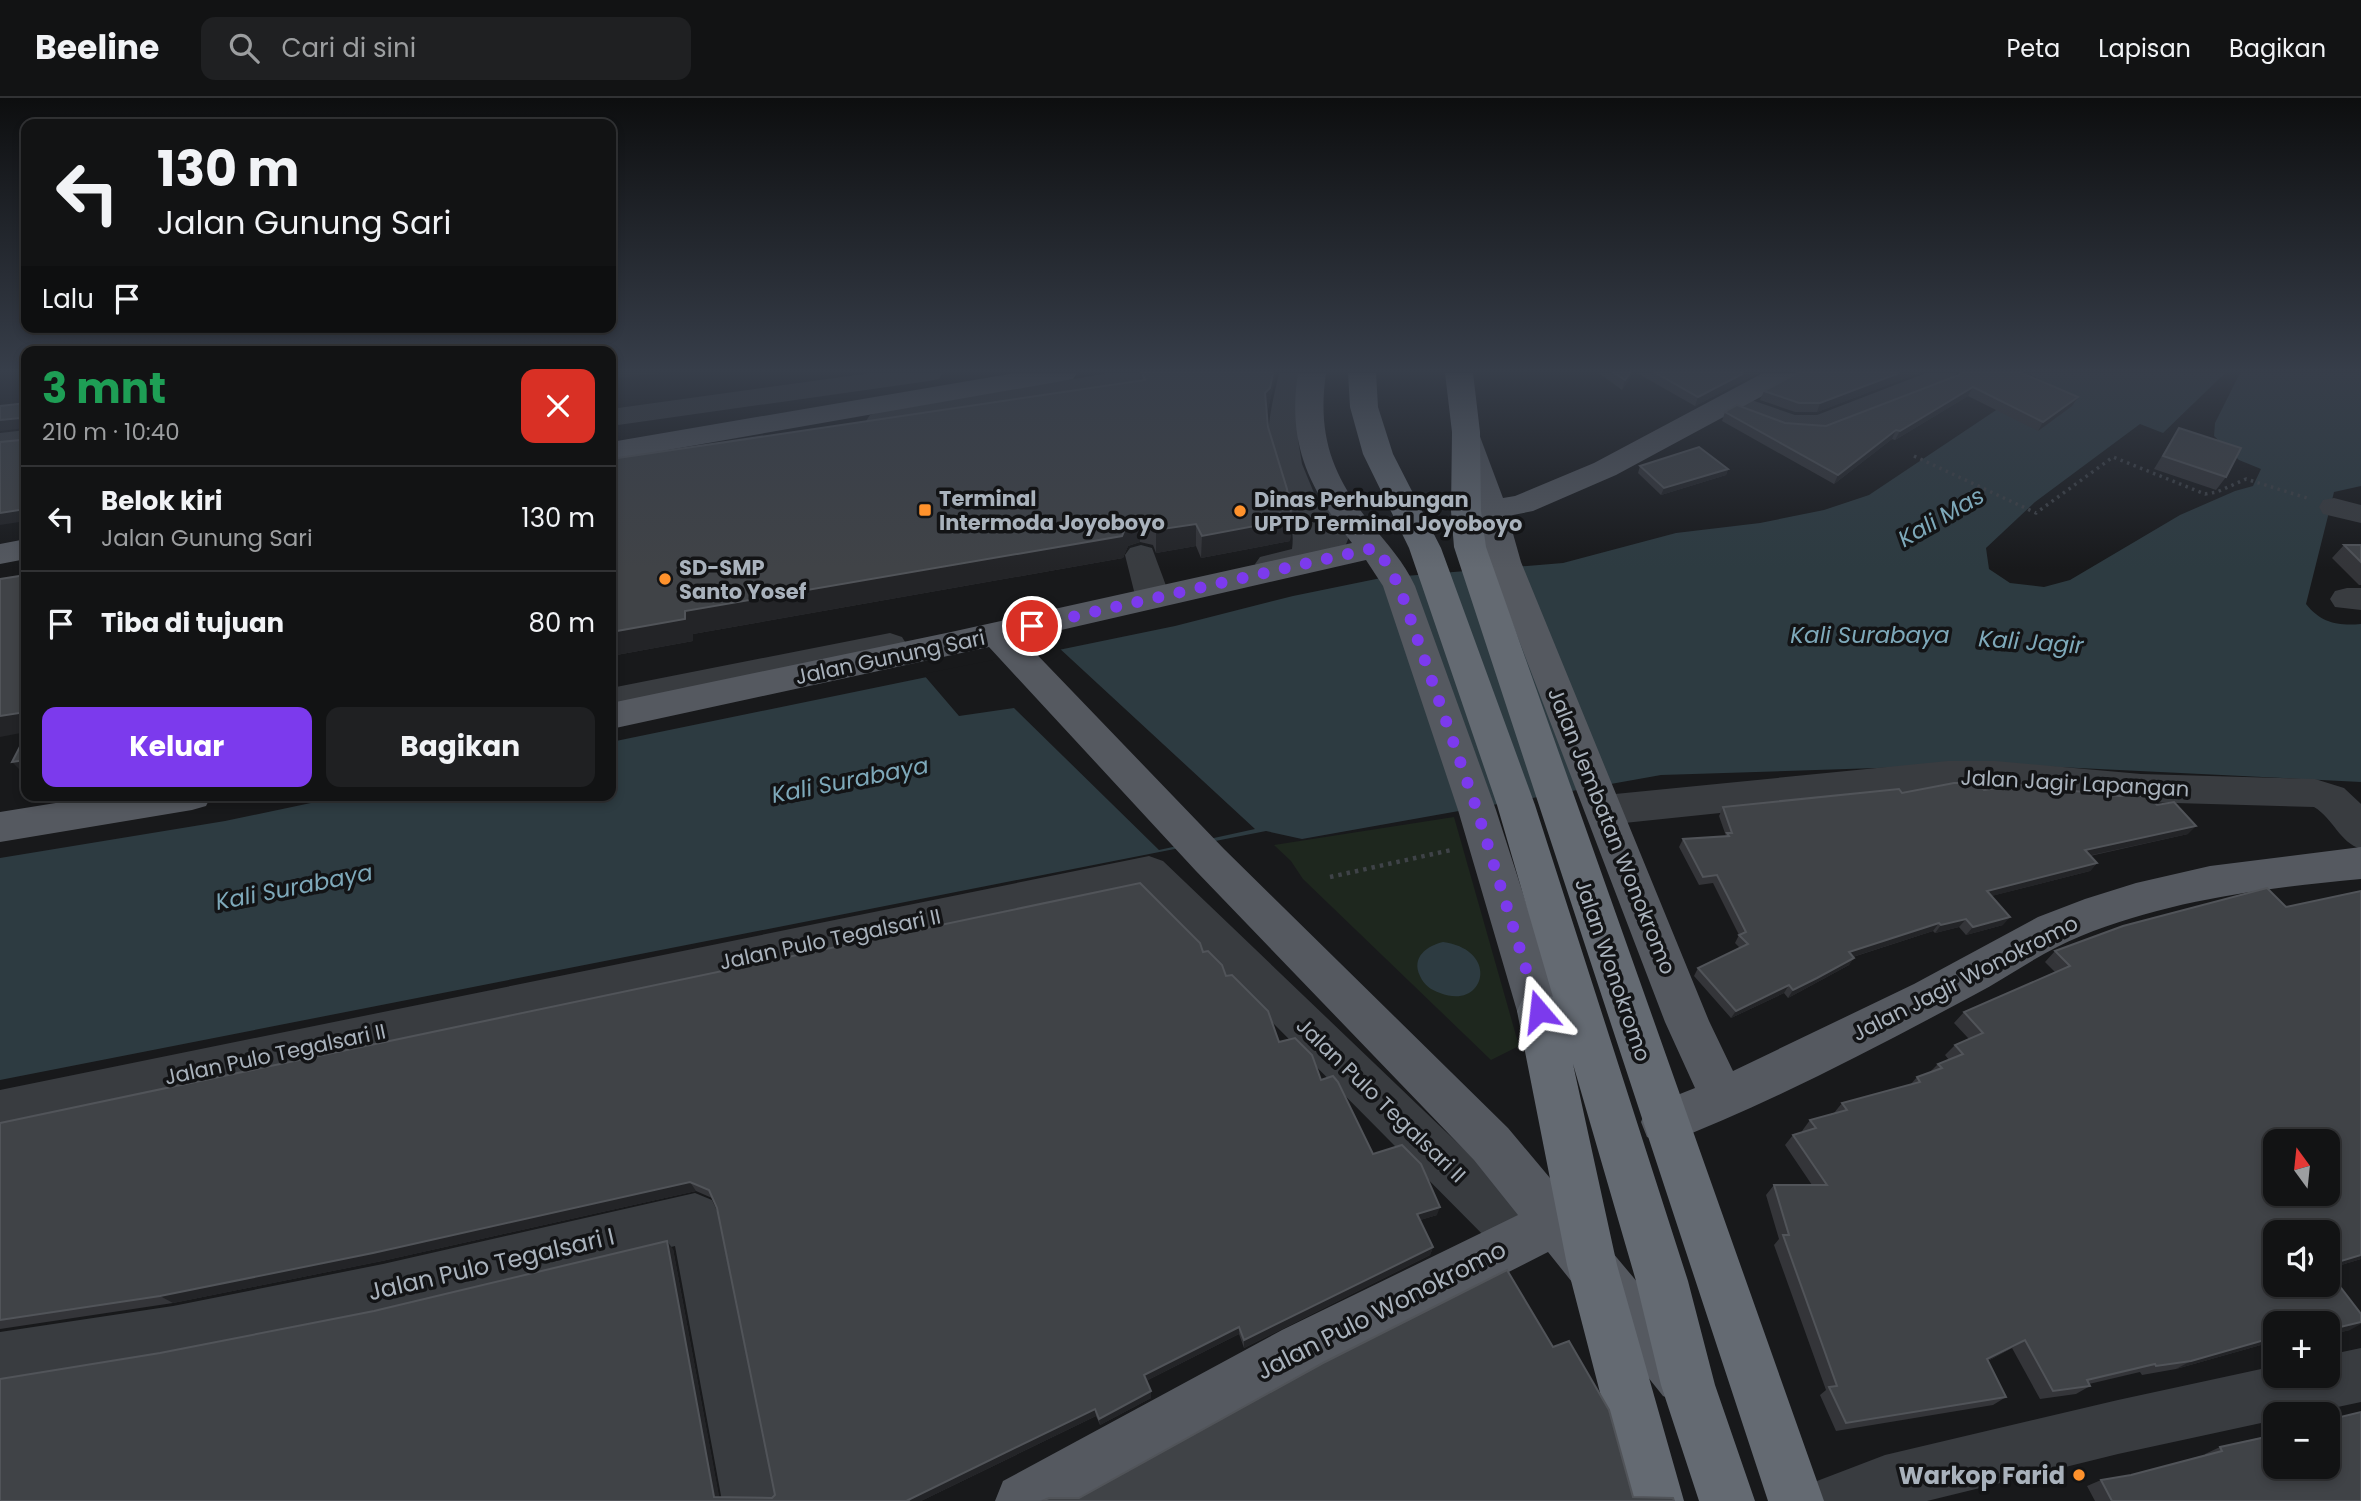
<!DOCTYPE html>
<html lang="id">
<head>
<meta charset="utf-8">
<style>
	body { margin:0; font-family:Poppins,sans-serif; background:#1f2022; color:#f1f3f6; height:100vh; display:flex; flex-direction:column; font-size:26px; white-space:nowrap }
	* { box-sizing:border-box; margin:0 }
	p { font-size:23px; color:#9c9ea0 }
	.icon { flex:none; width:38px; height:38px; fill:none; stroke:currentColor; stroke-width:2; stroke-linecap:round; stroke-linejoin:round }
	.map { position:relative; flex:1; overflow:hidden }
	.sheet { position:absolute; left:21px; top:248px; width:595px; height:455px; display:flex; flex-direction:column; background:#121314; border-radius:14px; box-shadow:0 4px 10px #0003,0 0 0 2px #313234 }
	.sheet>* { flex:none }
	.guide { position:absolute; left:21px; top:21px; width:595px; height:214px; border-radius:14px; box-shadow:0 4px 10px #0003,0 0 0 2px #313234; background:#121314; color:#f1f3f6; overflow:hidden }
	.needle { width:46px; rotate:345deg }
	.fabs { position:absolute; left:2263px; top:1031px; display:grid; gap:14px }
	.fabs a { display:grid; place-items:center; width:77px; height:77px; border-radius:14px; background:#121314; box-shadow:0 4px 10px #0003,0 0 0 2px #313234; font-size:35px }
	.pin { position:absolute; display:grid; place-items:center; width:60px; height:60px; color:#fff; margin:-30px; border:4px solid #fff; border-radius:50%; box-shadow:0 2px 7px #0007 }
	.me { position:absolute; width:77px; margin:-38px; rotate:343deg; stroke-linejoin:round; filter:drop-shadow(0 0 5px #0008) }
	.turn { display:flex; align-items:center; gap:24px; height:147px; padding:0 21px; font-size:32px }
	.turn .icon { width:91px; height:91px; stroke-width:2.5 }
	.turn b { display:block; font-size:49px; line-height:60px }
	.then { display:flex; align-items:center; height:66px; padding:0 21px; background:#0003; gap:14px; font-size:26px }
	.round { display:grid; place-items:center; flex:none; width:74px; height:74px; border-radius:14px; background:#1f2022 }
	.headline { display:flex; align-items:center; justify-content:space-between; height:119px; padding:0 21px }
	h1 { font-size:42px; font-weight:700; line-height:52px; color:#1e9e55 }
	.primary-button { display:flex; gap:14px; margin-top:auto; padding:14px 21px }
	.primary-button a { flex:1; height:80px; border-radius:14px; background:#7c3aed; color:#fff; font-size:28px; font-weight:700; line-height:80px; text-align:center }
	.primary-button a+a { background:#1f2022; color:#f1f3f6 }
	ul { padding:0; list-style:none }
	li { display:flex; align-items:center; gap:21px; height:105px; padding:0 21px; border-top:2px solid #313234 }
	li div { flex:1 }
	li b { display:block; font-size:26px }
	li em { font-style:normal }
	header { display:flex; align-items:center; gap:42px; box-sizing:border-box; height:98px; padding:0 35px; background:#121314; border-bottom:2px solid #313234 }
	header strong { font-size:33px }
	nav { display:flex; gap:38px; margin-inline-start:auto; font-size:24px }
	.search { width:490px; height:63px; background:#1f2022; display:flex; align-items:center; gap:18px; box-sizing:border-box; padding:0 24px; border-radius:14px; color:#9c9ea0; font-size:26px }
	.map>svg:first-child { display:block }
</style>
</head>
<body>
<header>
<strong>Beeline</strong>
<div class="search"><svg class="icon" aria-label="search" viewBox="0 0 24 24"><circle cx="10" cy="10" r="6"/><path d="M15 15l6 6"/></svg>Cari di sini</div>
<nav><a>Peta</a><a>Lapisan</a><a>Bagikan</a></nav>
</header>
<div class="map">
<svg width="2361" height="1403" viewBox="0 0 2361 1403">
	<rect width="100%" height="100%" fill="#18191b"/>
	<!-- green -->
	<path fill="#1e271e" d="M1454,719l65,229 -28,14 -188,-181 -12,-18 -17,-16z"/>
	<!-- water -->
	<g fill="#2d3b41">
		<path d="M2027,275h198l-62,60 -23,-9 -105,78 -49,46 3,21 21,14 34,4 26,-7 110,-65 55,-24 18,-5 8,-17 -22,-9 -25,-24 1,-13 25,-50h121v113l-27,6 -28,112c15,19 32,22 55,20v158l-362,-18 -338,11 -359,64 -36,-8 -1266,249v-222l225,-37 119,-25h267v-54l564,-116 118,-30 88,-18 182,-15 113,-30 84,-10 64,-13 45,-15 172,-115z"/>
		<path d="M1443,844c58,8 42,69 -3,51 -9,-3 -16,-8 -20,-17 -9,-19 7,-30 23,-34z"/>
	</g>
	<!-- pier -->
	<path fill="#18191b" d="M1058,549l197,182 -96,21 -145,-142 -55,8 -36,-42z"/>
	<g fill="none" stroke-linecap="round" stroke-linejoin="round">
		<!-- path-far1 -->
		<path stroke="#3f4348" stroke-width="3.5" stroke-dasharray="2.5 4.5" stroke-linecap="butt" d="M1914,358l122,57 77,-56 92,37 12,-2 29,-13 61,19"/>
		<!-- path -->
		<path stroke="#3f4348" stroke-width="4.5" stroke-dasharray="3.5 5" stroke-linecap="butt" d="M1330,779l121,-27"/>
		<!-- minor -->
		<g fill="#393c40" fill-rule="evenodd">
			<path d="M871,275h72l-4,6 -10,2 -318,45v-17z"/>
			<path d="M1109,275h62l-4,6 -10,2 -277,49 -10,-3 -4,-6 4,-6 10,-3z"/>
			<path d="M1279,275h28l-8,38 -1,29 4,24 17,41 -1,-12 4,-6 11,-3 11,3c11,16 11,52 -5,67 -14,12 -62,22 -79,17l-5,-7 5,-7 32,-8c5,-37 -18,-65 -23,-100 -3,-26 5,-52 10,-76z"/>
			<path d="M1926,275h29l2,3 -4,6 -132,51 -40,-3 -60,-23 -4,-6 4,-6 10,-2 64,22h22z"/>
			<path d="M26,332v18l-26,3v-18z"/>
			<path d="M2334,400l27,7v18l-38,-9 -4,-7 4,-7z"/>
			<path d="M1141,447l11,3 16,43 -5,8 -12,3 -12,-3 -5,-8 -9,-36 5,-7z"/>
			<path d="M2347,490h14v22l-26,-3 -5,-8 5,-8z"/>
			<path d="M890,535l12,4 5,8 -5,8 -291,61v-26z"/>
			<path d="M1948,663h47l146,13 174,5 29,9 17,16v45c-22,-7 -27,-30 -47,-42l-173,-5 -146,-13h-47l-343,36 -14,-5 -5,-10 5,-10 14,-5z"/>
			<path d="M1149,758l14,5 376,360 7,17 -7,17 -18,7 -18,-7 -362,-365 -1141,242v-42z"/>
			<path d="M695,1095l17,7 8,17 58,284h-56l-47,-255 -292,70 -210,42 -173,28v-54l173,-26 210,-42z"/>
			<path d="M2361,1250v54l-56,12h-30v6l-157,34 -191,47h-118l8,-20 68,-26 233,-55 157,-34v10h53v-21z"/>
		</g>
		<!-- major -->
		<g fill="#555960" fill-rule="evenodd">
			<path d="M1015,275h62l-4,6 -10,2 -452,79v-18z"/>
			<path d="M1298,275h28c-9,62 6,103 45,151 16,20 33,38 44,62l81,224 65,201 -6,13 -16,6 -16,-6 -6,-13 -59,-201 -75,-224 -17,-26 -344,79 202,210 284,279 193,230 8,19 -8,19 -19,8 -19,-8 -115,-144 -228,116 -241,133h-84l8,-20 279,-151 236,-115 -44,-55 -278,-289 -207,-224 -378,82v-26l340,-71 401,-89c-43,-55 -65,-99 -54,-170z"/>
			<path d="M1763,275h35l-4,6 -178,96 -83,36 -25,5 13,46 188,459 24,50 181,-87 124,-67 47,-18 51,-16 74,-17 151,-19v32c-95,9 -191,21 -280,57 -38,15 -71,40 -107,59 -101,54 -203,108 -310,149l-17,-7 -6,-15 6,-15 48,-19 -30,-66 -176,-460 -37,-130 4,-6 10,-3 10,3 27,72 12,-2 79,-33z"/>
			<path d="M26,441v20l-26,5v-20z"/>
			<path d="M99,698h112l-5,10 -14,4 -192,32v-30z"/>
		</g>
		<!-- highway -->
		<g fill="#646a72" fill-rule="evenodd">
			<path d="M1348,275h28l2,34 15,47 48,94 94,257 153,476 27,104 40,116h-56l-38,-116 -25,-104 -63,-217 44,201 67,236h-56l-61,-236 -50,-254 6,-13 16,-6 14,5 -56,-192 -88,-257 -46,-94 -13,-47z"/>
			<path d="M1445,275h28l7,59 1,79 5,36 338,954h-56l-314,-954 -3,-36 1,-79z"/>
		</g>
	</g>
	<!-- wall -->
	<g fill="#343539">
		<path d="M1139,275h137l-8,36 -1,3 1,15 24,92 -2,22 -89,17 -5,-12 -40,7 -3,-8 -13,-3 -12,4 -5,12 -430,76v7l-82,15v-197l528,-78z"/>
		<path d="M1599,275h34l-11,17z"/>
		<path d="M1637,275h121l-63,33z"/>
		<path d="M1797,275h122l-102,39h-22l-35,-12 4,-9z"/>
		<path d="M1958,275h64l56,24 -6,9 -34,25 -70,-35 -73,44 -3,-1 -58,45 -112,-63 3,-9 60,11 41,3 132,-51z"/>
		<path d="M2179,330l47,49 -10,13 -62,-21z"/>
		<path d="M1640,368l88,3 -2,6 -65,20 -23,-22z"/>
		<path d="M2344,447h17v40h-2l-27,-27z"/>
		<path d="M1984,692l173,15 31,29 -98,22 7,7 -7,8 -99,25 12,29 -37,10 -7,-8 -24,6 -2,-2 -80,26 -4,8 -61,33 -4,-5 -53,25 -37,-42 4,-8 42,-20 -5,-5 4,-8 -26,-52 -14,2 -20,-38 4,-8 43,-3 -7,-20 4,-9 179,-14z"/>
		<path d="M2055,853l306,308 -33,10v-37h-53l75,98 -22,5v-12h-53v18l-99,28 -34,6 -2,-3 -51,12 1,2 -14,8 -36,5 -28,-51 -24,13 18,36 -13,8 -157,26 -16,-36 6,-5 -52,-145 5,-6 -13,-44 8,-10h38l-27,-40 8,-10 10,-3 -1,-1 8,-11 24,-7 8,-10 68,-18 7,-8 13,-5 8,-8 11,-4 -4,-5 10,-10 14,-6 -15,-16 10,-11 91,-40 -10,-10z"/>
		<path d="M1203,854l23,24 53,66 42,38 52,74 64,61 -17,5 13,27 -3,8 -186,93 -5,-14 -93,47 5,17 -51,27 -4,-9 -175,85h-921l160,-148 214,-42 299,-62 46,248 53,1 3,-3 -58,-287 -5,-10 -16,-7 -314,70 -209,42 -173,26v-206z"/>
		<path d="M2275,1336v32l86,35h-266l-8,-15 14,-6 30,-5 74,-20v-1l15,-7z"/>
	</g>
	<!-- shaded-wall -->
	<g fill="#232427">
		<path d="M611,275h50l-50,6z"/>
		<path d="M1273,275h3v3l-8,33 -4,5 1,-21z"/>
		<path d="M1630,275h3l-11,17 3,-10z"/>
		<path d="M1744,275h14l-63,33 3,-9z"/>
		<path d="M1899,275h20l-102,39 3,-9z"/>
		<path d="M1973,289l-5,9 -73,44 5,-9z"/>
		<path d="M2078,299l-6,9 -34,25 5,-9z"/>
		<path d="M20,320l6,10 -26,3v-11z"/>
		<path d="M1896,332l-4,9 -58,45 4,-9z"/>
		<path d="M1728,371l-2,6 -65,20 3,-7z"/>
		<path d="M26,411v12l-26,4v-12z"/>
		<path d="M1292,421l-2,22 -89,17 1,-22z"/>
		<path d="M1140,422v22l-12,4 -5,12 -430,76v7l-82,15v-24l74,-21 442,-87z"/>
		<path d="M1196,426v22l-40,7v-23z"/>
		<path d="M26,614v20l-26,5v-21z"/>
		<path d="M26,662v16l-14,-14z"/>
		<path d="M2196,728l-8,8 -110,24 7,-8z"/>
		<path d="M2097,765l-7,8 -110,28 7,-8z"/>
		<path d="M2010,819l-7,8 -37,10 7,-8z"/>
		<path d="M1966,821l-7,8 -24,6 6,-8z"/>
		<path d="M1939,825l-6,8 -90,29 6,-8z"/>
		<path d="M1854,860l-5,7 -61,33 5,-8z"/>
		<path d="M1789,887l-5,8 -53,25 5,-7z"/>
		<path d="M690,1084l6,9 -314,70 -209,42 -13,-7z"/>
		<path d="M1440,1109l-3,8 -23,7 3,-8z"/>
		<path d="M667,1143l6,8 47,252 -6,-4z"/>
		<path d="M1433,1149l-3,8 -186,93v-8z"/>
		<path d="M2361,1157v4l-33,10v-4z"/>
		<path d="M2361,1224v2l-11,6 -22,5v-5z"/>
		<path d="M1239,1229v7l-95,48v-7z"/>
		<path d="M2275,1239v4l-99,28 15,-8z"/>
		<path d="M2025,1242l-13,8 -36,19 11,-8z"/>
		<path d="M1151,1293v7l-51,27 -1,-6z"/>
		<path d="M1095,1311l1,7 -175,85h-12l-1,-1z"/>
	</g>
	<!-- building -->
	<g fill="#404347" stroke="#515459" stroke-width="2" fill-rule="evenodd">
		<path d="M1142,275h131l-3,15 -5,5 3,34 19,62 5,30 -90,17 -6,-12 -40,6 -4,-7 -12,-3 -13,4 -5,12 -437,75v8l-74,13v-173l534,-79z"/>
		<path d="M1614,275h16l-5,7z"/>
		<path d="M1656,275h88l-46,24z"/>
		<path d="M1797,275h102l-79,30h-21l-35,-12z"/>
		<path d="M1960,275h62l56,24 -35,25 -70,-35 -73,44 -4,-1 -58,45 -113,-63 12,-7 48,18 41,3 133,-51z"/>
		<path d="M26,305v106l-26,4v-71l20,-2v-22l-20,2v-14z"/>
		<path d="M2179,330l62,20 -15,29 -63,-21z"/>
		<path d="M1699,349l29,22 -64,19 -24,-22z"/>
		<path d="M2344,447h17v17z"/>
		<path d="M26,477v137l-26,4v-137z"/>
		<path d="M26,637v25l-14,2z"/>
		<path d="M1954,685h24l6,7 36,-5 99,11h30l8,9 17,-3 22,24 -111,24 12,13 -110,28 23,26 -37,10 -7,-8 -25,6 -2,-2 -90,29 5,6 -37,20 -24,12 -4,-5 -53,26 -38,-43 50,-24 -9,-9 7,-3 -29,-57 -14,2 -20,-38 46,-3 -2,-3h5l-9,-26 176,-18 3,4z"/>
		<path d="M1140,785l60,60 3,9 5,-1 14,14 4,11 6,-1 36,36 11,31 16,-4 17,17 9,25 12,-4 5,6 35,72 29,-9 19,19 19,43 -23,7 16,33 -189,93 -5,-13 -95,48 7,16 -52,28 -4,-10 -187,91 1,1h-909v-122l160,-26 214,-42 293,-70 47,256 58,1 3,-3 -58,-287 -8,-18 -19,-8 -317,71 -213,43 -160,24v-197z"/>
		<path d="M2267,790l19,19 75,-16v364l-33,10v-33h-53v52h53v-13l33,43v8l-33,8v-7h-53v14l-84,24 -35,5 -1,-2 -68,16 3,6 -37,5 -28,-51 -38,19 19,38 -160,26 -17,-36 8,-1 -54,-151h6l-15,-50h53l-34,-50 23,-7 -6,-8 37,-10 -5,-7 78,-21 -3,-5 25,-9 -4,-4 25,-10 -8,-9 28,-12 -19,-21 106,-46 -15,-15 68,-25zM2275,1043h53v53h-53z"/>
		<path d="M1507,1172l46,77 16,-6 40,69 24,87 40,1 1,3h-632l7,-3h30l244,-135z"/>
		<path d="M2361,1314v89h-249l-11,-21 30,-5 91,-24 -2,-4 55,-12v31h53v-46z"/>
	</g>
	<!-- sky -->
	<linearGradient id="sky" x2="0" y2="1"><stop stop-color="#0d0e0f"/><stop offset="0.58" stop-color="#373e4a"/><stop offset="1" stop-color="#373e4a" stop-opacity="0"/></linearGradient>
	<rect width="2361" height="471" fill="url(#sky)"/>
	<g fill="none" stroke-linecap="round" stroke-linejoin="round">
		<!-- route -->
		<path stroke="#7c3aed" stroke-width="12" stroke-dasharray="0 21.6" d="M1032,528l342,-78 12,14 13,24 78,224 62,201"/>
	</g>
	<!-- markers -->
	<g fill="#ff922c" stroke="#131416" stroke-width="2.5">
		<rect x="918" y="405" width="14" height="14" rx="3.5"/>
		<circle cx="1240" cy="413" r="7"/>
		<circle cx="665" cy="481" r="7"/>
		<circle cx="2079" cy="1377" r="7"/>
	</g>
	<g text-anchor="middle" dominant-baseline="central" stroke-width="7" stroke-linejoin="round" paint-order="stroke">
		<!-- poi labels -->
		<g font-size="21" font-weight="bold" fill="#a9b2bc" stroke="#131416" text-anchor="start">
			<text x="939" y="400">Terminal<tspan x="939" dy="24">Intermoda Joyoboyo</tspan></text>
			<text x="1254" y="401">Dinas Perhubungan<tspan x="1254" dy="24">UPTD Terminal Joyoboyo</tspan></text>
			<text x="679" y="469">SD-SMP<tspan x="679" dy="24">Santo Yosef</tspan></text>
		</g>
		<!-- street labels -->
		<g font-size="21" fill="#a9b2bc" stroke="#131416">
			<text transform="translate(890 559) rotate(-12)">Jalan Gunung Sari</text>
			<text transform="translate(2075 685) rotate(3)">Jalan Jagir Lapangan</text>
			<text transform="translate(1612 733) rotate(68)">Jalan Jembatan Wonokromo</text>
			<text transform="translate(830 841) rotate(-12)">Jalan Pulo Tegalsari II</text>
			<text transform="translate(1613 872) rotate(71)">Jalan Wonokromo</text>
			<text transform="translate(1965 880) rotate(-27)">Jalan Jagir Wonokromo</text>
			<text transform="translate(275 956) rotate(-12)">Jalan Pulo Tegalsari II</text>
			<text transform="translate(1381 1002) rotate(44)">Jalan Pulo Tegalsari II</text>
		</g>
		<!-- water labels -->
		<g font-size="23" font-style="italic" fill="#7ea9ba" stroke="#131416">
			<text transform="translate(1941 419) rotate(-30)">Kali Mas</text>
			<text x="1870" y="537">Kali Surabaya</text>
			<text transform="translate(2031 544) rotate(4)">Kali Jagir</text>
			<text transform="translate(850 682) rotate(-11)">Kali Surabaya</text>
			<text transform="translate(294 789) rotate(-11)">Kali Surabaya</text>
		</g>
		<!-- near-street labels -->
		<g font-size="24" fill="#a9b2bc" stroke="#131416">
			<text transform="translate(491 1166) rotate(-13)">Jalan Pulo Tegalsari I</text>
			<text transform="translate(1381 1212) rotate(-27)">Jalan Pulo Wonokromo</text>
		</g>
		<!-- near-poi labels -->
		<g font-size="24" font-weight="bold" fill="#a9b2bc" stroke="#131416" text-anchor="end">
			<text x="2065" y="1377">Warkop Farid</text>
		</g>
	</g>
</svg>
<div class="fabs">
<a><svg class="needle" viewBox="-14 -14 28 28"><path d="M0-13l5 13h-10z" fill="#e53935"/><path d="M0 13l5-13h-10z" fill="#9c9ea0"/></svg></a>
<a><svg class="icon" aria-label="sound" viewBox="0 0 24 24"><path d="M4 9h4l5-4v14l-5-4H4zM17 9q2 3 0 6"/></svg></a>
<a>+</a>
<a>−</a>
</div>
<div class="pin" style="left:1032px;top:528px;background:#d93025"><svg class="icon" aria-label="arrive" viewBox="0 0 24 24"><path d="M6 21V4h12l-3 4 3 4H6"/></svg></div>
<svg class="me" style="left:1539px;top:913px" viewBox="-20 -20 40 40"><path d="M0-17L14 15 0 8-14 15z" fill="#7c3aed" stroke="#fff" stroke-width="4"/></svg>
<div class="guide">
<div class="turn"><svg class="icon" aria-label="left" viewBox="0 0 24 24"><path d="M17 20v-9H6M10 6l-5 5 5 5"/></svg><div><b>130 m</b>Jalan Gunung Sari</div></div>
<div class="then">Lalu<svg class="icon" aria-label="arrive" viewBox="0 0 24 24"><path d="M6 21V4h12l-3 4 3 4H6"/></svg></div>
</div>
<section class="sheet">
<div class="headline"><div><h1>3 mnt</h1><p>210 m · 10:40</p></div><a class="round" style="background:#d93025;color:#fff"><svg class="icon" aria-label="close" viewBox="0 0 24 24"><path d="M6 6l12 12M18 6L6 18"/></svg></a></div>
<ul>
<li><svg class="icon" aria-label="left" viewBox="0 0 24 24"><path d="M17 20v-9H6M10 6l-5 5 5 5"/></svg><div><b>Belok kiri</b><p>Jalan Gunung Sari</p></div><em>130 m</em></li>
<li><svg class="icon" aria-label="arrive" viewBox="0 0 24 24"><path d="M6 21V4h12l-3 4 3 4H6"/></svg><div><b>Tiba di tujuan</b></div><em>80 m</em></li>
</ul>
<div class="primary-button"><a>Keluar</a><a>Bagikan</a></div>
</section>
</div>
</body>
</html>
